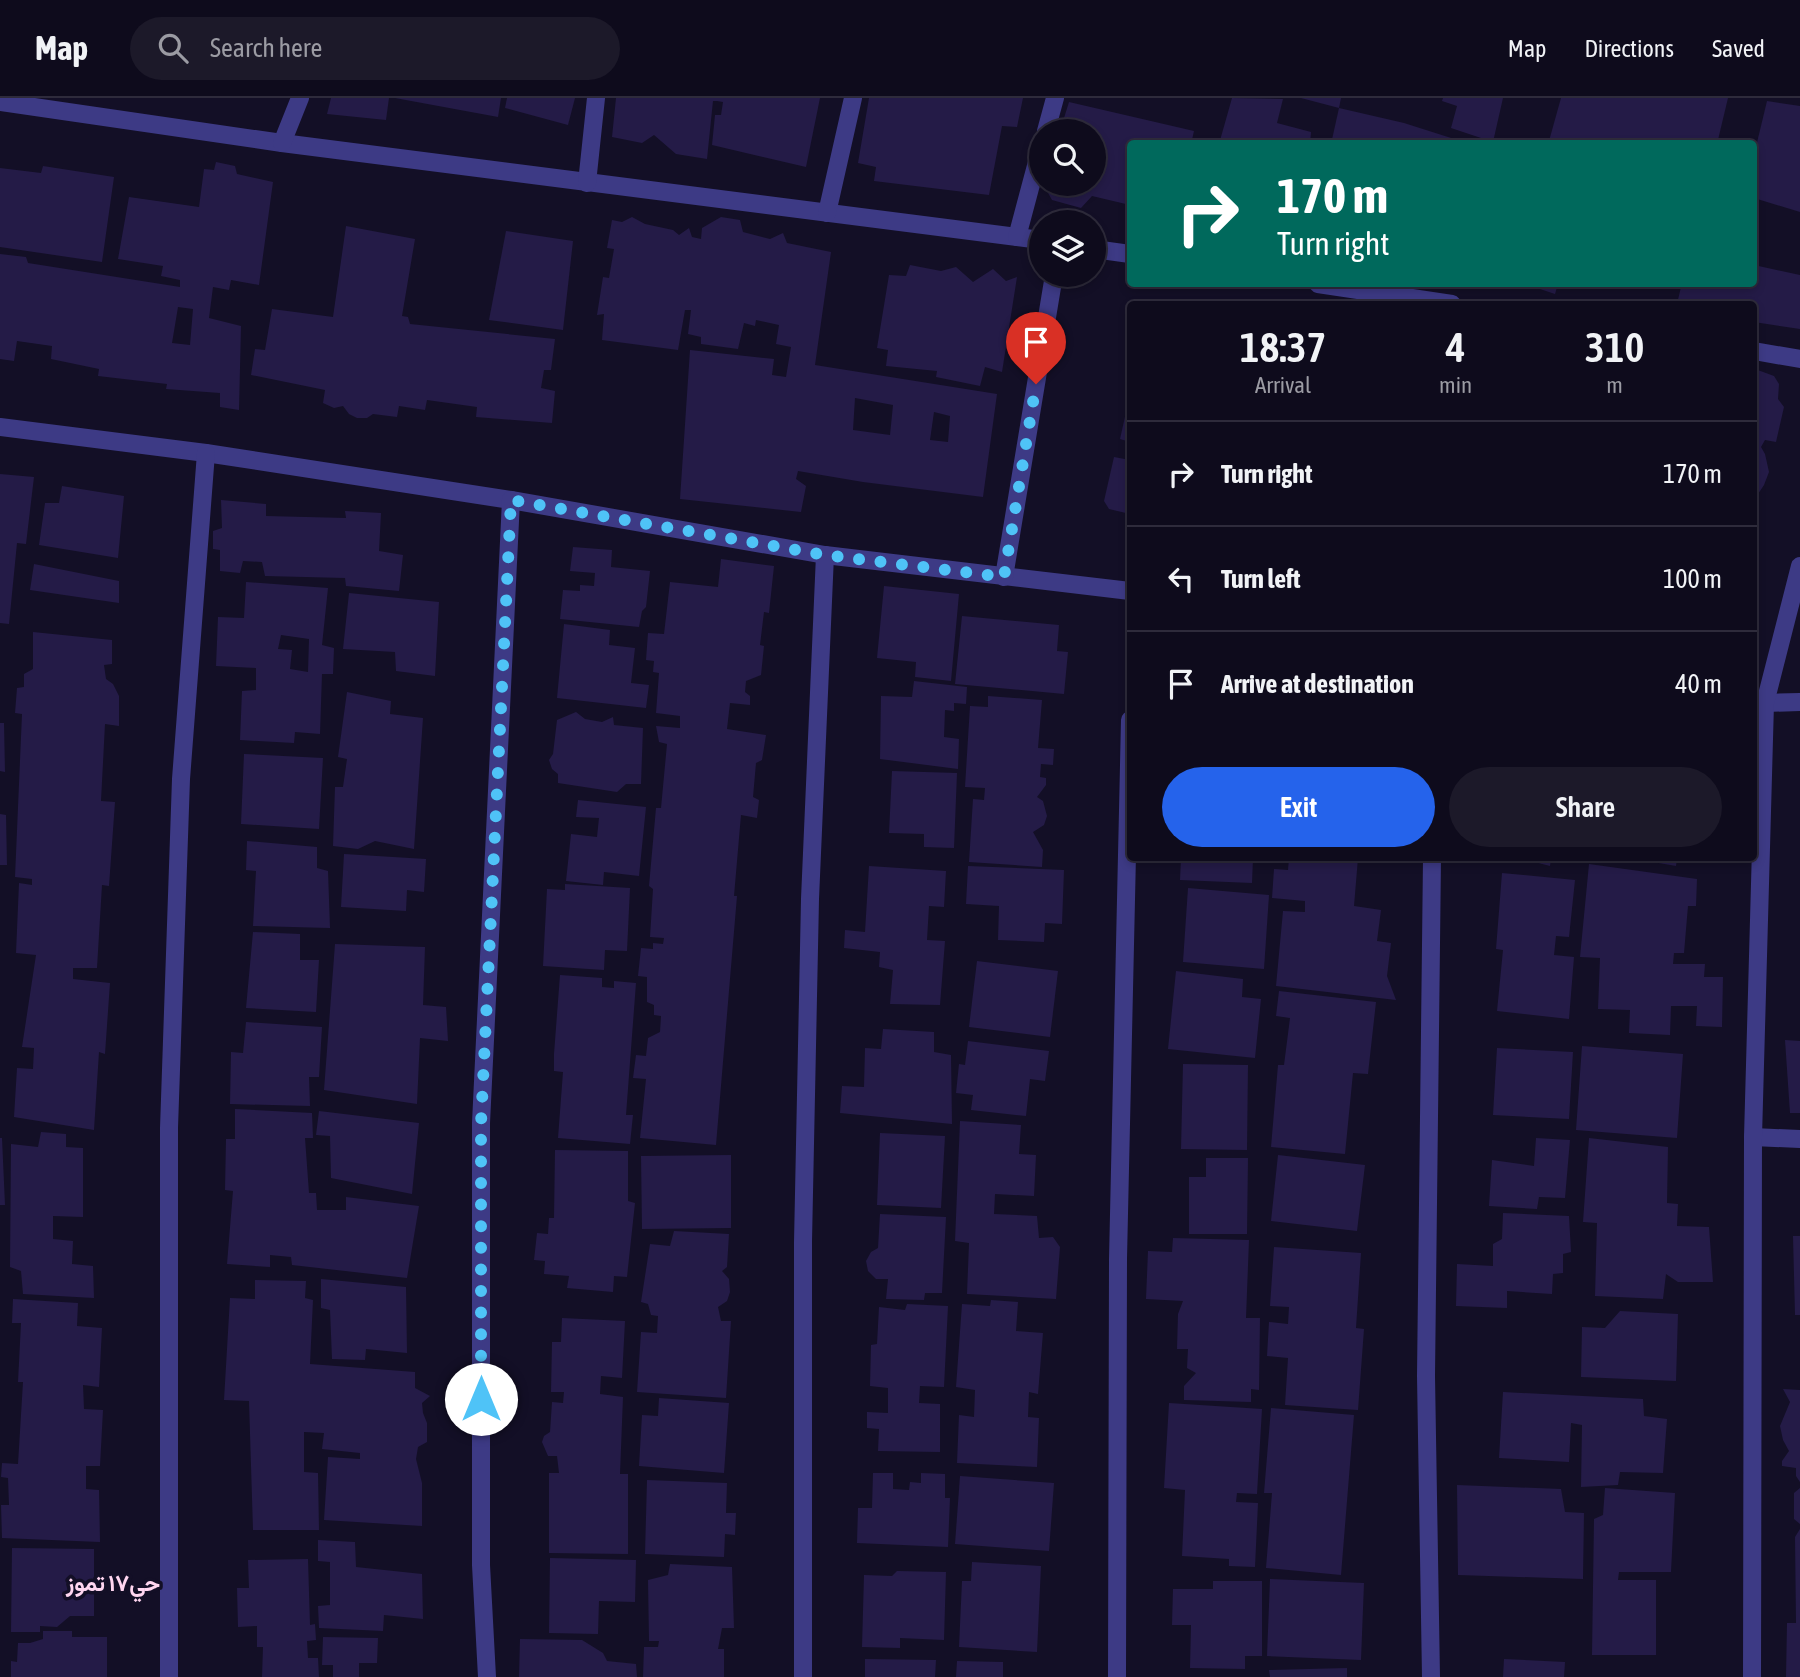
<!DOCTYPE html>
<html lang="en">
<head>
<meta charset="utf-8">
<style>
	body { margin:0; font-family:"Asap Condensed",Vazirmatn,sans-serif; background:#1c1929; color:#f1f3f6; height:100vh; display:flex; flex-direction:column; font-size:26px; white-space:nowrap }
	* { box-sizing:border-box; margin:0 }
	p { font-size:23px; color:#9b9ba3 }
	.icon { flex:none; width:38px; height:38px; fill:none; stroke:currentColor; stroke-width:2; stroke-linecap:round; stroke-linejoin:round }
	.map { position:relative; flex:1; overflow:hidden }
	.drawer { position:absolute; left:1127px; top:203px; width:630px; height:560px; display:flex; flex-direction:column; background:#0e0b1c; border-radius:7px; box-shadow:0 4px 10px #0003,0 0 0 2px #2e2b3b }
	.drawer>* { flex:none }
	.banner { position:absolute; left:1127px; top:42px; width:630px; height:147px; border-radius:7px; box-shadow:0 4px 10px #0003,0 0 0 2px #2e2b3b; background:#00695c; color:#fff; overflow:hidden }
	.buttons { position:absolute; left:1029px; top:21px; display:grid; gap:14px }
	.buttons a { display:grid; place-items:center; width:77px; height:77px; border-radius:50%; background:#0e0b1c; box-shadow:0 4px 10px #0003,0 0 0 2px #2e2b3b; font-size:35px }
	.pin { position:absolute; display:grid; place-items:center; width:60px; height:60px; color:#fff; margin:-72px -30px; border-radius:50% 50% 50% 0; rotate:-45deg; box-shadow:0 0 7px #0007 }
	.pin .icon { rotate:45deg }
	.me { position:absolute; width:77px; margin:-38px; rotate:0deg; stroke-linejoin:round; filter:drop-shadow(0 0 5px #0008) }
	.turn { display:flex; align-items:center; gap:24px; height:147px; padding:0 35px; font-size:32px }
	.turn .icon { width:91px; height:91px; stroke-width:2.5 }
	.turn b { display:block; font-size:49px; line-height:60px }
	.eta { display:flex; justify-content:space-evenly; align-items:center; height:119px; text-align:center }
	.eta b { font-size:42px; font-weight:600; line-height:49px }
	.button { display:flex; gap:14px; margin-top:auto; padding:14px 35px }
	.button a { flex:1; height:80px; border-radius:42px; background:#2563eb; color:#fff; font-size:28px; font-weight:600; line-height:80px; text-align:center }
	.button a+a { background:#1c1929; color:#f1f3f6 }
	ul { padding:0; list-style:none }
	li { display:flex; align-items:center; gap:21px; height:105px; padding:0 35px; border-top:2px solid #2e2b3b }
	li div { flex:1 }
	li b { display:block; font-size:26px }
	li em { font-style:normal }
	header { display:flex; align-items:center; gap:42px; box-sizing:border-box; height:98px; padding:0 35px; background:#0e0b1c; border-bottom:2px solid #2e2b3b }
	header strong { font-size:33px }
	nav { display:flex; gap:38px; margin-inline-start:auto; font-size:24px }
	.search { width:490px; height:63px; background:#1c1929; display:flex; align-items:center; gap:18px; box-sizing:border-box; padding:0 24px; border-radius:38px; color:#9b9ba3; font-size:26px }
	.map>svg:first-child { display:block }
</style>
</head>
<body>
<header>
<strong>Map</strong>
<div class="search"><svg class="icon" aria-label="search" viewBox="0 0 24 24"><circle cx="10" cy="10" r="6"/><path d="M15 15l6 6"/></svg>Search here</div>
<nav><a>Map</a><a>Directions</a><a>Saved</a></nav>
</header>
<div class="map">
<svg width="1800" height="1579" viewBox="0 0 1800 1579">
	<rect width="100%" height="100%" fill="#130f26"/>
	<!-- building -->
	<g fill="#241b47" fill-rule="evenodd">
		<path d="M331,0h58l-3,22 -59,-6z"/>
		<path d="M395,0h106l-3,19z"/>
		<path d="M507,0h68l-7,27 -63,-17z"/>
		<path d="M616,0h204l-14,69 -94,-22 3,-30h6l2,-13 -6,-1h-4l-6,58 -31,-5 -22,-19 -12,8 -30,-6z"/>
		<path d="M869,0h154l-6,29 -15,-1 -13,69 -115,-14 2,-14 -18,-4z"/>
		<path d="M1232,0l51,1 -6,24 34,9 -1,12h-91z"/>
		<path d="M1301,0h40l-2,10z"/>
		<path d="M1443,0h60l-10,44 -42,-14 6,-22 -15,-5z"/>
		<path d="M1561,0h167l-11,46h-160l-8,-3z"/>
		<path d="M1767,3l33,5v106l-46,-14v-43z"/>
		<path d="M1069,4l125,29 -3,13h-61v61l-38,-9 -11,12 -29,-8 -9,-16h51v-53h-34z"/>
		<path d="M1339,10l65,15 66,21h-139z"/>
		<path d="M216,64l19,4 2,8 36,8 -14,103 -28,-5 -2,10 -16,-3 -4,31 32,8 -2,84 -19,-3v-14l-54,-4 1,-5 -69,-8 1,-7 -48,-10 1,-13 -35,-5 -3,20 -14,-2v-105l26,3 2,6 152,24v-7l-19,-4 2,-10 -45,-7 11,-62 70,10 5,-38 10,1zM178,209l15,2 -3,36 -18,-2z"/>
		<path d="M43,68l71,11 -12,85 -102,-15v-79l41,5z"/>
		<path d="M632,119l13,7 28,6 6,5 10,-7 3,9 9,2 1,-11 19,-11 19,3 3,12 27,7 13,-6 4,10 44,9 -16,113 182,29 -14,103 -120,-15 -65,-11 -2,8 10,7 -5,26 -121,-13 10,-149 84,9 -2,16 14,2 5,-30 -15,-3 3,-19 -23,-5 -1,6 -11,-3 -6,26 -37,-5v-7l-13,-3 3,-24h-6l-7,40 -76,-10 2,-26 -7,1 6,-38 6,1 5,-29 -7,-1 5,-28 10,2zM855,300l38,7 -3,30 -37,-5zM934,314l16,4 -2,26 -18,-2z"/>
		<path d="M346,128l69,13 -13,77 6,1 2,7 145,15 -4,31h-7l-3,18 14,3 -3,32 -76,-6 1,-10 -50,-7 -2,10 -26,-4 -2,11 -24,-3 -6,4h-10l-8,-4 -6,-8 -9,2 -11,-5 2,-13 -74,-15 4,-26 10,1 7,-41 61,8z"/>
		<path d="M506,133l67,10 -10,89 -74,-10z"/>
		<path d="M910,167l31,6 15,-4 17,15 20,-13 13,12 11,-4 -15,95 -17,-5 -5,19 -44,-9 1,-6 -51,-5 2,-16 -11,-2 12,-73 17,1z"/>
		<path d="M1754,167l46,10v54l-46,-7v-18h-77l4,-17 -9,-3h82z"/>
		<path d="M1525,186h33l-3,10z"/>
		<path d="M1755,271l19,7 5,8 -1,15 6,8 -8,35 -11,-2 -4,7 4,7 4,18 -5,13 -10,15z"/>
		<path d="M1127,310l3,1v33l-10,-3z"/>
		<path d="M1114,359l16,3v54l-21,-5 -5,-8z"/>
		<path d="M0,376l34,3 -8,67 -9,-1 -8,81 -9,-1z"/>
		<path d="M62,388l62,10 -6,62 -79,-13 6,-42h14z"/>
		<path d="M221,402l45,4v12l80,2 -1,-7 36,2 -2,38 24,4 -4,36 -53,-5 -1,-8 -80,-2 -3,-14 -19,-1 -3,12 -20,-2v-21l-7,-1v-18l9,-3z"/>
		<path d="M573,449l39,3 -1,17 39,4 -4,36 -4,4 -3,16 -79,-8 3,-29 17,1v-6l14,1 1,-13 -25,-2z"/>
		<path d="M721,461l53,7 -5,47 -5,-1 -4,33 4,1 -3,29 -15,6 -1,11 5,4v9l-20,-2 -3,26 39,6 -4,25 -6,3 -3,34 6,3 -2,18 -16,-3 -7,81h3l-21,249 -76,-7 6,-59 -13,-1 3,-23 10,1 2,-18 12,-6 1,-16 -7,-1v-10l-7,-3v-25l-9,-1 3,-28 12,1v-6l10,1 1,-6 -14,-1 3,-48 -4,-3 7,-78h5l6,-64 -8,-2 -3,-16 24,2v-12l-24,-3 3,-40 -6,-1 1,-11 -8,-1 2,-27 16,1 6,-52 48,5z"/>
		<path d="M34,466l85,17v22l-89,-13z"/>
		<path d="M246,484l82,6 -6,57 12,3 -1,26h-11l-2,60 -25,-2 -1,11 -54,-3 2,-49 14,-1v-22l-40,-2 2,-49 26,1zM281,537l28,4 -1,33 -18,-3 2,-19 -14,-1z"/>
		<path d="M884,488l75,8 -8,87 -36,-4 1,-15 -39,-4z"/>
		<path d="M349,495l90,9 -4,74 -39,-5 -1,-19 -52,-3z"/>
		<path d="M962,518l97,9 -2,26 11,1 -4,42 -109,-10z"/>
		<path d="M564,526l46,6 -1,15 26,3 -4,35 18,2 -3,23 -89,-10z"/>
		<path d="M33,534l79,8v24l-8,1 2,14 7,5 6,12v30l-14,-2 -4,77 14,1 -6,84 -7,-1 -5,83h-24v11l37,4 -5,71 -6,-2 -5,78 -80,-13 3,-49 16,1 1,-21 -12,-1 14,-92 -20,-2 3,-70 13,2v-6l-17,-2 7,-163 -7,-1 2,-25 7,-1v-13l9,-5z"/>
		<path d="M914,583l53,6 -1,17 -12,-1v8l-9,-1 -1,27 15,2 -1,30 -78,-10 1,-63 31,1z"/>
		<path d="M347,594l44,9 -1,13 33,4 -9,131 -39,-8 -17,8 -25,-3 2,-59h8l4,-28 -9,-2z"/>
		<path d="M988,598l54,4 -4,48 16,1 -1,16 -12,-1 -1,13 6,1v7l-9,12 6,4 4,15 -3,9 -11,7 10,18 -1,17 -73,-5 4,-63 11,1 1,-12 -20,-1 5,-81 18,1z"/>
		<path d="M576,614l9,7 17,3 11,-5 1,8 29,3 -2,56h-15l-9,8 -59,-9v-9l-6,-5 -3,-9 4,-6 4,-34z"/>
		<path d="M0,625h4l1,49 -5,-1z"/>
		<path d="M244,656l79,4 -4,71 -78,-5z"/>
		<path d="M892,673l65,2 -3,75 -30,-1v-13l-35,-1z"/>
		<path d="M578,702l68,7 -7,69 -35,-4 -1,13 -37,-4 5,-47 26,3 2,-19 -23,-1z"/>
		<path d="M0,716l6,1 1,50h-7z"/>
		<path d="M247,743l70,6v21l11,3 2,57 -77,-2 3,-55 -10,-1z"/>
		<path d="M344,756l82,5 -2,33 -17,-2 -1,21 -65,-4z"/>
		<path d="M1181,760h72l-1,25 -72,-3z"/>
		<path d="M1289,760h69l-4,48 27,4 -4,31 14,2 -4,33 9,24 -120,-14 7,-75 22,1v-11l-33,-3 2,-29 14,1z"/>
		<path d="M1519,760h32l-1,8z"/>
		<path d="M1630,760h47l-1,8z"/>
		<path d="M1589,766l108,15 -1,27h-8l-4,47h-10l-1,11h32l-1,13h19l-1,50 -26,-1 1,-20h-26l-1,29 -41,-2 1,-23 -32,-1 2,-51 -20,-1z"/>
		<path d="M869,768l77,5 -2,36 -15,-1 -2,34 18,1 -5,64 -50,-1 3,-34 -14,-3 1,-15 -36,-4 1,-18 20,2z"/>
		<path d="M968,768l96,4 -2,54 -17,-1 -1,19 -46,-2 1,-34 -33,-2z"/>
		<path d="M1502,775l73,7 -6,57 -13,-1 -2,19 20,2 -5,62 -72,-8 6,-61 -7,-1z"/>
		<path d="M565,786l65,4 -3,63 -22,-1 -1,20 -61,-4 4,-77 18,1z"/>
		<path d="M1188,790l81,7 -5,74 -81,-7z"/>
		<path d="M253,834l47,2v26h19l-3,52 -70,-4z"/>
		<path d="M335,846l90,3 -2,58 23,2 2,34 -28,-3 -3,66 -93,-14z"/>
		<path d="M977,863l81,10 -8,66 -81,-10z"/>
		<path d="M1176,873l67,8 -1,18 19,2 -6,59 -87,-9z"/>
		<path d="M560,877l42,3v9l12,1v-7l22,2 -10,132h7l-3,29 -72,-6 5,-66 -9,-1v-17z"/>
		<path d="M1279,893l97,11 -8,72 -15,-1 -8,81 -74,-7 7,-82h6l6,-47 -14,-2z"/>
		<path d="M246,924l76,5 -3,50h-10l1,29 -80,-2 1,-52 12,1z"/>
		<path d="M883,931l51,3v20l17,3 1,69 -112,-11 2,-27 22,1 1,-39 16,1z"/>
		<path d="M1785,942l15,1v72h-10z"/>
		<path d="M968,943l81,10 -4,30 -15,-2 -4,37 -55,-6 2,-15 -17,-2 3,-29 6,1z"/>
		<path d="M1582,948l101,8 -6,84 -101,-8z"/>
		<path d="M1497,950l76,4 -4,67 -76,-4z"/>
		<path d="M1183,966l65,1 -1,85 -66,-1z"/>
		<path d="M235,1011l77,4 1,25h-8l4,55h7l1,17h29v-13l73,9 -12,72 -115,-13 -1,-8 -21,-2v12l-43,-3 6,-73 -8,-1 1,-51h9z"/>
		<path d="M319,1013l100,12 -7,71 -81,-16 -1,-42 -14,-1z"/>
		<path d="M960,1023l61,4 -2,29 17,1 -2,41 -39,-2 -1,20 43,2 2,22 14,-1 7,10 -4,52 -89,-5 2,-51 -14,-2z"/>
		<path d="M41,1034l25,2v13l17,1v69l-30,-1v23l20,2 -1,23 21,2 1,32 -71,-4 -2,-23 -11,-4 1,-123 27,3z"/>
		<path d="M880,1035l65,3 -4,72 -64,-3z"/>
		<path d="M0,1040h2l3,67h-5z"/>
		<path d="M1536,1040l34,2 -5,58 -26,-1 -2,12 -48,-3 3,-46 42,6z"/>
		<path d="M1589,1040l79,9 -1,56 11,1 -1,22 32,1 4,55h-35l-12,-8 -3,25 -68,-3 2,-73 -14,-1z"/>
		<path d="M555,1052l73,1v50l7,2 -8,74 -13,-1 -1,16 -46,-4 2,-12 -25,-2 1,-13 -11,-1 3,-27 11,1 1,-16h5z"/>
		<path d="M731,1057v73l-89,1 -1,-73z"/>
		<path d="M1278,1057l87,10 -8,66 -86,-10z"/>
		<path d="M1206,1060h42l-1,76h-58v-57h17z"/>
		<path d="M1503,1115l66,3 2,36 -8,2v19l-10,1 -1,20 -45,-3v17l-51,-2 1,-42 36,2v-22l9,-5z"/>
		<path d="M880,1116l66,3 -4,76h-17l-1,7 -38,-1 2,-20h-12l-8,-8 -2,-10 5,-9 7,-4z"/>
		<path d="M674,1133l55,3 -2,33 -5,4 7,8 1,13 -3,9 -9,6 3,14h10l-5,77 -89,-6 4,-60 16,1 1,-17 -7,-1 -3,-11 -7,-2 9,-58 20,2z"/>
		<path d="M1793,1138h7v79h-5z"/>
		<path d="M1173,1140l76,2 -3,78h14l-1,72 -8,-1v13l-67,-2v-14l12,-13 -9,-5 1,-19h-11l1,-35 5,-13 -37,-2 2,-48 24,1z"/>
		<path d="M1274,1149l87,6 -5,75 8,1 -6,81 -73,-5 3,-47 -21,-2 2,-34 19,2 1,-17 -19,-1z"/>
		<path d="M321,1181l85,8 1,66 -41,-4 -1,11 -33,-1 -2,-49 -9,-2z"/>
		<path d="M255,1182l51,1 -1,17 8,2 -3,64 105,8v16l15,8 -8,7 1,10 4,10v19l-9,5 -2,12 6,24v43l-98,-6 4,-63 32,2v-6l-38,-4 2,-16 -20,-1v40l14,1 1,57h-66l-4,-129 -25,-1 6,-102 25,1z"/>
		<path d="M13,1201l65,4 -1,23 25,2 -3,59 -16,-2 1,24 19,1 -3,56h-14v23l13,1 1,52 -98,-4 -1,-33h8l-1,-27 -7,-1 1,-14 16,1 5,-82h-5l3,-59h-9z"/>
		<path d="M991,1202l27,2 -2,29 27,2 -5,61 -9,-2 -1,25 11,1 -2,49 -80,-4 2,-48 15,2 1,-27 -19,-3 6,-83 28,2z"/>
		<path d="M907,1206l41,2 -4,81 -24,-1 -1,17 21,1v48l-62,-1 1,-22 -12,-1v-16l21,1v-25l-18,-2 1,-41 6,-1 2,-37 26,3z"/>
		<path d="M1620,1213l58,3 -2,67 -95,-4 1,-50 23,1z"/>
		<path d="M562,1220l63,3 -3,57 -21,-2 -1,18 23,3 -3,77h8v80l-79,-1v-80h10l-2,-17h-9l-6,-14 2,-6 6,-4 2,-30 11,1 1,-11h-13l1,-50h9z"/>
		<path d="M1783,1291l17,1v92l-4,-6v-8l-14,-2v-5l7,-10 -6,-11 -3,-14 10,-24z"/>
		<path d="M1503,1294l140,7 1,17 23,3 -4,54 -43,-1 -2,13 -37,2 1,-62 -11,-2 -2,39 -70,-4z"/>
		<path d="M659,1300l70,5 -5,70 -85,-7 3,-51 16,1z"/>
		<path d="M1169,1305l93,6 -5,85 -20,-1 -1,9 22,1 -3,64 -26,-1v-7l-47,-3 3,-66 -21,-2z"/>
		<path d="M1271,1310l83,7 -13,160 -75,-7 6,-75h-8z"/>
		<path d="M873,1375h20v16l16,1 1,-8 11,1v-10l24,1v24h5l-2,49 -91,-4 1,-35h14z"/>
		<path d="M960,1378l94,7 -5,68 -94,-7z"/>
		<path d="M647,1382l80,3 -1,30h10l-1,22 -10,-1 -1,23 -79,-3z"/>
		<path d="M1457,1387l104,4 4,23 19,1 -1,66 -125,-4z"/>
		<path d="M1605,1390l70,5 -4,79h-52l-1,8h38v75h-64l2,-136 9,-4z"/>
		<path d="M1800,1390v36l-6,-5v-26z"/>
		<path d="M1800,1431v148h-14l1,-54h9l-1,-86z"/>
		<path d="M318,1442l37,2 1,25 66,7 1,45 -39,-4 -1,16 -64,-3 -1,-22 12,-1v-43l-12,-1z"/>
		<path d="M12,1450l82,1v67h-24l-13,11 -17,-1v6h-29z"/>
		<path d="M550,1460l86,2 -1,42 -36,-1 -1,33 -49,-1z"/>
		<path d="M308,1461l2,66 5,-1 1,16 -9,1 1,17h10l1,19h-57l1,-30h-6v-21l-19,1 -1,-39h12l-1,-28z"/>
		<path d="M972,1464l69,4 -4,86 -78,-5 3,-66h9z"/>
		<path d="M670,1466l62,3 2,61h-12l-4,21h6v28h-81l1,-30h14l1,-6h-10l-1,-61 20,-5z"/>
		<path d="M897,1473l49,1 -2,68 -44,-2v10l-38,-1 2,-72 28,1z"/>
		<path d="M1270,1481l94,4 -3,77 -94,-4z"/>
		<path d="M1213,1483h49v75h-17v13l-55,-1 1,-43h-19l1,-36h40z"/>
		<path d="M43,1533h29v6h35v40h-96v-16l6,1 1,-19h12l13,-4z"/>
		<path d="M323,1539l55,1 -1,25h-18v14h-26v-12h-11z"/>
		<path d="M520,1541l62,1 21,13 4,8 29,3 1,13h-118z"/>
		<path d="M865,1561l71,1 -1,17h-70z"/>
		<path d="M1504,1561l61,3 -1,15h-61z"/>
		<path d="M957,1563l46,1v15h-47z"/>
		<path d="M1347,1570v9h-77l-1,-7z"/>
	</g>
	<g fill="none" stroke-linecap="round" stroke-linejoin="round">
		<!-- minor -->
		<g stroke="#3d3a85" stroke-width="18">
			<path d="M0,4l282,41 759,97"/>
			<path d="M1046,33l9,-33"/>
			<path d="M282,45l18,-45"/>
			<path d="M587,85l9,-85"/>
			<path d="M827,115l26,-115"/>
			<path d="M1017,139l24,-90"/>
			<path d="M1094,151l36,5"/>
			<path d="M1318,186l134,20"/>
			<path d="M1754,253l46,8"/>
			<path d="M0,329l206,26 305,47 314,55 305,36"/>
			<path d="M1004,479l50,-302"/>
			<path d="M1754,600l11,5 35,-1"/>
			<path d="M1753,1039l47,2"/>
			<path d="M169,1579v-549l12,-349 25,-326"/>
			<path d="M487,1579l-6,-112v-442l30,-623"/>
			<path d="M803,1579v-435l7,-343 15,-344"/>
			<path d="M1117,1579l1,-418 12,-539"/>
			<path d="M1431,1579l-5,-301 6,-518"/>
			<path d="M1752,1579l1,-540 12,-434 35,-137"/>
		</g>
	</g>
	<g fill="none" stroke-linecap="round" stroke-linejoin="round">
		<!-- route -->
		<path stroke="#4fc3f7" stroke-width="12" stroke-dasharray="0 21.6" d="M481,1301v-276l30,-623 314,55 179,22 32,-193"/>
	</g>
	<g text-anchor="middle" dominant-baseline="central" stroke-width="7" stroke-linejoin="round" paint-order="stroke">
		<!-- neighbourhood labels -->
		<g font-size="23" font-weight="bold" fill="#ffd6f0" stroke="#130f26">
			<text x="113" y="1485">حي۱۷ تموز</text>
		</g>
	</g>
</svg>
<div class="buttons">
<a><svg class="icon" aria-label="search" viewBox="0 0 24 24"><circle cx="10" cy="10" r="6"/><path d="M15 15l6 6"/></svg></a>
<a><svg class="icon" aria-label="layers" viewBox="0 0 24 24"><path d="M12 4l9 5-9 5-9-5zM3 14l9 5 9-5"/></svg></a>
</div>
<div class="pin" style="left:1036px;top:286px;background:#d93025"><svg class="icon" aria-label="arrive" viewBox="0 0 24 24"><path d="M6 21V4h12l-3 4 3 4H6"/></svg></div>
<svg class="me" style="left:481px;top:1301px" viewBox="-20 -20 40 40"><circle r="19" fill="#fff"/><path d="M0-13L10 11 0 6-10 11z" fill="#4fc3f7"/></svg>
<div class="banner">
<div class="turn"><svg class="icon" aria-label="right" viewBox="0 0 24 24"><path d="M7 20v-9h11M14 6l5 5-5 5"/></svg><div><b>170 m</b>Turn right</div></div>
</div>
<section class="drawer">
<div class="eta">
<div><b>18:37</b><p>Arrival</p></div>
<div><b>4</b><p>min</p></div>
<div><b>310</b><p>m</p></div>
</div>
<ul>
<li><svg class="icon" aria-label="right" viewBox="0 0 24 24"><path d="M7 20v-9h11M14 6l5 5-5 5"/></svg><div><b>Turn right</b></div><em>170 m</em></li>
<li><svg class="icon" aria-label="left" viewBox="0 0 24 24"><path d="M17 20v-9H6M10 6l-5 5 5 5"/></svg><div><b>Turn left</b></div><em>100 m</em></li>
<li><svg class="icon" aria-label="arrive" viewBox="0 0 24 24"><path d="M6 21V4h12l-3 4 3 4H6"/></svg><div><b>Arrive at destination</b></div><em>40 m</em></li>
</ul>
<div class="button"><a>Exit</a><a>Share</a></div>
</section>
</div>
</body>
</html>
